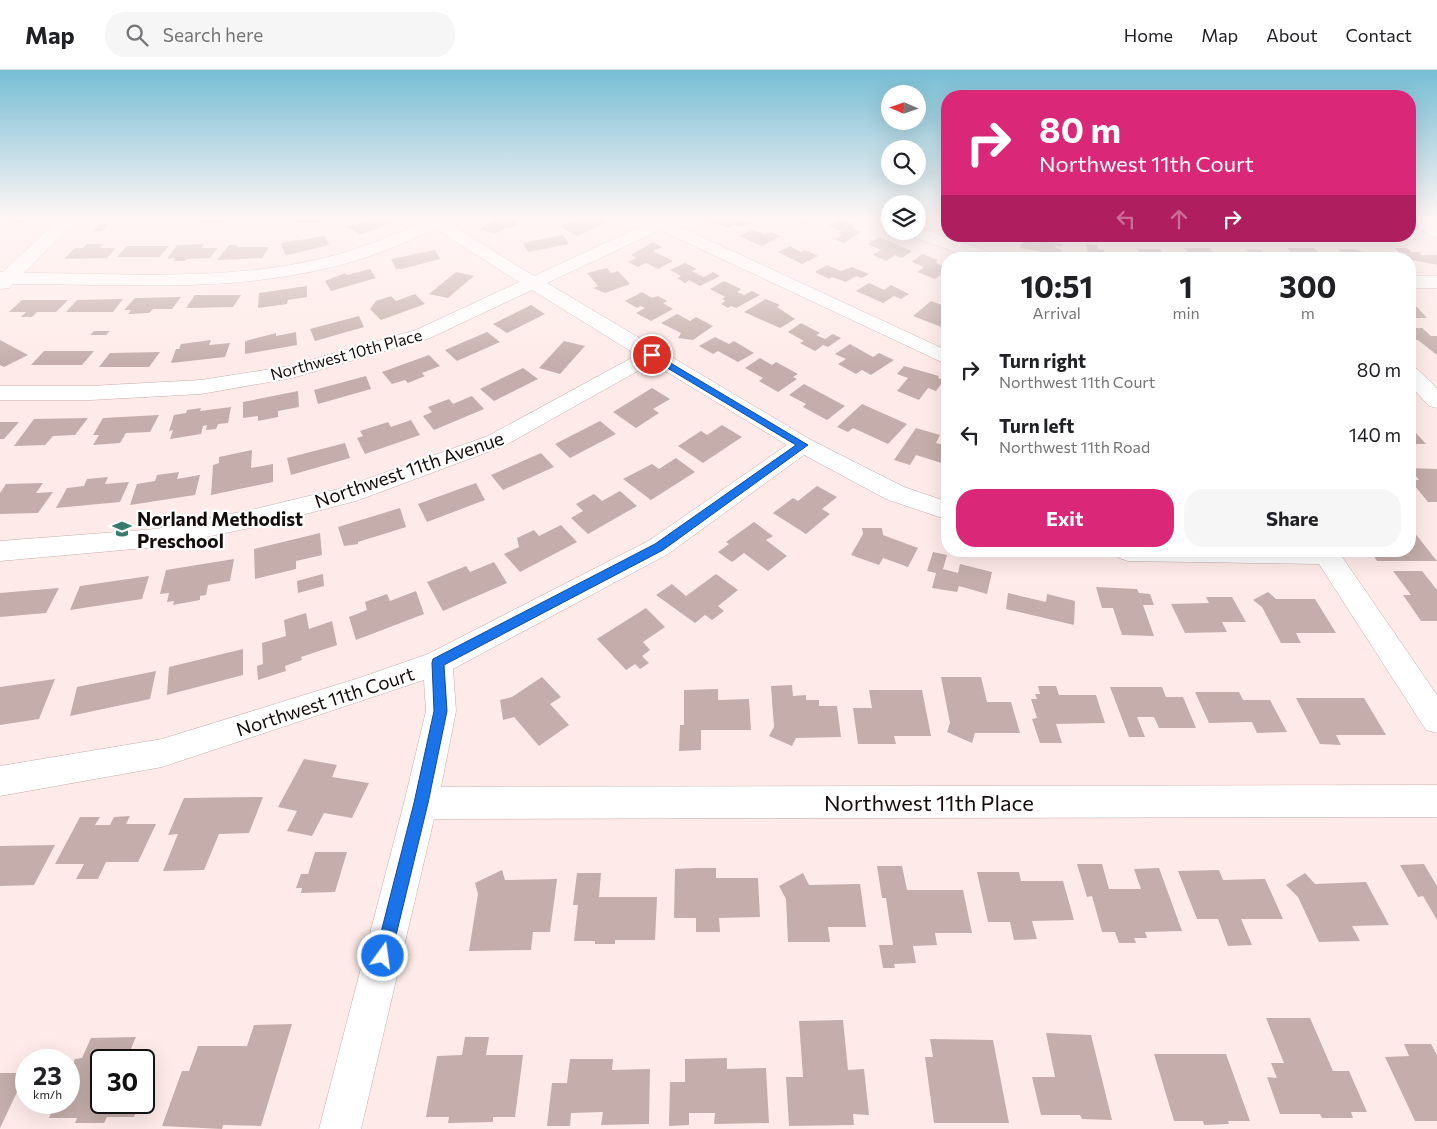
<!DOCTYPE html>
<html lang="en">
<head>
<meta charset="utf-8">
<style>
	body { margin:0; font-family:Commissioner,sans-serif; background:#f6f6f6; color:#202124; height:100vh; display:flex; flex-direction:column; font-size:19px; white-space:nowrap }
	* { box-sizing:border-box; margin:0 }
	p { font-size:16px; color:#757577 }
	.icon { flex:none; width:28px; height:28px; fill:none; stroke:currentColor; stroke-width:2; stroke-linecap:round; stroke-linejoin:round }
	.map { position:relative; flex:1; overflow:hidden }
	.panel { position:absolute; left:941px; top:182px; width:475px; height:305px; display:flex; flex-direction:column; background:#fff; border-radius:20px; box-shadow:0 5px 20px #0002 }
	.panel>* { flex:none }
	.guide { position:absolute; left:941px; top:20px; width:475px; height:152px; border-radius:20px; box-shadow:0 5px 20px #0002; background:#db2777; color:#fff; overflow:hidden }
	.needle { width:32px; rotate:272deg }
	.buttons { position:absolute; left:881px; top:15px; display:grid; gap:10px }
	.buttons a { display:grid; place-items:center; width:45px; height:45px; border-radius:50%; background:#fff; box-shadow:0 5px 20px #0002; font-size:25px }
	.speed { position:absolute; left:15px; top:979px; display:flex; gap:10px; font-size:25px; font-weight:700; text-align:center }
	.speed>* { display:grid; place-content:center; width:65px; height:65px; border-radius:50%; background:#fff; box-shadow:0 5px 20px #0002; line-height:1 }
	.speed small { font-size:12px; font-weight:400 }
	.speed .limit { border:2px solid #111; border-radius:8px; background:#fff; color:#111 }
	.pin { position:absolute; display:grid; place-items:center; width:42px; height:42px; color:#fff; margin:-21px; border:2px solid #fff; border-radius:50%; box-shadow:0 1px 5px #0007 }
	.me { position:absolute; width:55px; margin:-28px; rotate:14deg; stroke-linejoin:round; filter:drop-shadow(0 0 4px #0008) }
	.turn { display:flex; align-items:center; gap:18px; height:105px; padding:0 15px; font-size:22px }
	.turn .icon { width:65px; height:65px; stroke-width:2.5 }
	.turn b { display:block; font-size:35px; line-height:42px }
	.lanes { display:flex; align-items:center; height:48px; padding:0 15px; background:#0003; justify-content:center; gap:25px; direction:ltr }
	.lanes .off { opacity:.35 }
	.eta { display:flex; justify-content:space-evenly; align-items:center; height:85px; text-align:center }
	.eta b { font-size:30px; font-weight:700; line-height:35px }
	.cta { display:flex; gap:10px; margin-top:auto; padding:10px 15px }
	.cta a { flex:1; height:58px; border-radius:20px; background:#db2777; color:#fff; font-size:20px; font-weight:700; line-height:58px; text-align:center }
	.cta a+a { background:#f6f6f6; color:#202124 }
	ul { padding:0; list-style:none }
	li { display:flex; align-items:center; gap:15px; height:65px; padding:0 15px }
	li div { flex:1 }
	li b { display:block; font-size:19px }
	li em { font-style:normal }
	header { display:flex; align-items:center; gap:30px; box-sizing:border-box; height:70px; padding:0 25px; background:#fff; border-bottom:1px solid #e0e0e0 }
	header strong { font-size:24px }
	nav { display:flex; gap:28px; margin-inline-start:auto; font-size:18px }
	.search { width:350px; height:45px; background:#f6f6f6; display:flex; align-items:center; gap:12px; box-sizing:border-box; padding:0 18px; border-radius:20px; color:#757577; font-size:19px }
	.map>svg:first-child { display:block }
</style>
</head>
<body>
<header>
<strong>Map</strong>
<div class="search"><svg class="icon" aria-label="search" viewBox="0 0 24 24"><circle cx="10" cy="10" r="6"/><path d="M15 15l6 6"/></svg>Search here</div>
<nav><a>Home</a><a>Map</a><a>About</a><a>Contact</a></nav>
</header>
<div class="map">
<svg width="1437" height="1059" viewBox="0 0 1437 1059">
	<rect width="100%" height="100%" fill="#feebe9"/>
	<!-- building -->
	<g fill="#c4adaa">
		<path d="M0,147h34l-10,6 -24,-3z"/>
		<path d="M154,147h40l-4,4h-40z"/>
		<path d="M201,147h41l-2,3h-14l-2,3h-27z"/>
		<path d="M249,147h41l-2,2 -41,1z"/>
		<path d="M298,147h25l-3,5h-25z"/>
		<path d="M378,147h12l6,4 -36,14 -14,-9 12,-1z"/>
		<path d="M498,147h24l-8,5 4,2 -7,4 -4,-1 -8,5 -6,1 -13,-4z"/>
		<path d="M591,147h10l8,4 -32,15 -17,-10 19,-8 4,2z"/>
		<path d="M706,147h25l10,5 6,-3 7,3 -13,6 -6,-3 -7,3 -26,-9z"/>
		<path d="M790,147h30l-14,7z"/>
		<path d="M840,149l15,6 -3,2 9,5 -17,11 -9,-4 7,-4 -3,-2 3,-2 -13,-5z"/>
		<path d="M100,154h9l-7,7h-9z"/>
		<path d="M752,159l13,6 5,-3 11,4 -19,10 -23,-10z"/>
		<path d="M563,165l6,9 -41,8 -5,-9z"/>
		<path d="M325,166l4,9 -41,10 -3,-1 -4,-11z"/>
		<path d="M982,166h21l-5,6z"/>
		<path d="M879,167l33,14 -10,7 -7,-3 -9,6 -13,-6 8,-5 -14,-6z"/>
		<path d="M1038,168l25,6 -2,3 -5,-1 -1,2 7,2 -2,5 -40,-7 3,-8 13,3z"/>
		<path d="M653,172l9,5 -9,4 20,10 -15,8 -12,-6 -8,4 -10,-5 9,-4 -6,-3z"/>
		<path d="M87,174h17l-4,4h16l-9,10 -43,1 11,-11h8z"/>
		<path d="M204,174l-3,4h17l-8,10 -23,1 -2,2h-12l2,-3 -8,1 10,-14z"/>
		<path d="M1086,174l11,1 1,4 6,1v2l18,2 1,5h-34z"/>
		<path d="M229,175h9l-2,2h33l-7,11 -45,2z"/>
		<path d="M127,176h42l-10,11h-42z"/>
		<path d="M790,176l11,6 4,-2 13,6 -16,8 -24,-12z"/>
		<path d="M1184,178h26l4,5 16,-1 5,7h-33l-3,-4h-9z"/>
		<path d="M1287,178h27l7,7h13l4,4h-42z"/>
		<path d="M1395,178h12l4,4h8l3,3h15v10l-39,-8 -6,-5h7z"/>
		<path d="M1137,179h23l3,5h17l4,5h-32l-2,-3h-9z"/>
		<path d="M1246,179l15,1 4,4h17l4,5h-39l-3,-3h8z"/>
		<path d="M1338,179h16l17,5h13l4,5h-40z"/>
		<path d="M435,180l5,9 -38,10h-6l-5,-10z"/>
		<path d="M922,184l16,6 -3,2 13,7 -13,10 -18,-7 7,-5 -12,-5z"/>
		<path d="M685,193l12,6 -5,2 12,6 9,-5 7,4 -20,10 -11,-6 -4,3 -8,-5 4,-2 -11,-6z"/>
		<path d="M827,195l14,6 11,-4 17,7 -7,4 -6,-2 -10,6 -14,-5 -3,2 -14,-7z"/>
		<path d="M607,198l4,5 7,-2 12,13 -25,9 -12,-5 5,-2 -11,-13z"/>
		<path d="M370,199l6,9 -45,13 -6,-10 20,-8 2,2z"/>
		<path d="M456,202l18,4 -26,22 -19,-4z"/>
		<path d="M724,211l17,8 -4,3 7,3 8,-4 8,4 -24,13 -5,-2 -3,2 -7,-4 3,-2 1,-2 -3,-1 3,-2 -15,-8z"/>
		<path d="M869,213l15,7 7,-5 18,9 -8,5 -7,-3 -11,7 -27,-12z"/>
		<path d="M307,216v11l-19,3 -1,4 -29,4 1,-15z"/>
		<path d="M642,222l10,6 6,-2 9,5 -4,2 10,6 -22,12 -15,-8 9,-5 -4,-2 -4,2 -12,-7z"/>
		<path d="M415,224l10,10 -44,16 -11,-11 6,-8 15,-5 5,5z"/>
		<path d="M195,225h46l-8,12 -47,1z"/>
		<path d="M181,227l-9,12h-19l-4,4 -21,1 3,-4h-7l11,-12z"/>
		<path d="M123,229l-10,13h-47l11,-12z"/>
		<path d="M766,229l14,6 -3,2 18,12 -15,9 -36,-16z"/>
		<path d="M22,230h46l-12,12h-19l-5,5h-11l5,-5h-17z"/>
		<path d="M931,231l11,4 6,-3v31l-7,-3 3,-2 -31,-12z"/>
		<path d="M531,235l14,9 -38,19 -14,-9z"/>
		<path d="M1410,237h7l10,11h-17z"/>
		<path d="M677,244l13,7 6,-4 17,9 -20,14 -15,-2 3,-5 -20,-10z"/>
		<path d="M359,246l5,11 -49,14 -5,-12z"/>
		<path d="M801,253l19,10 -4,2 9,4 8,-5 8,4 -13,9 -5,-2 -8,6 -15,-8 4,-2 -16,-9z"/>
		<path d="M1410,258h12l9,8h6v19l-19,-15h-5l-3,-3z"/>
		<path d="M94,261h16l-4,4h-16z"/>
		<path d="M296,262l1,13 -52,9v-13l31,-8v3z"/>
		<path d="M487,262l13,10 -43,19 -12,-11z"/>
		<path d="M715,267l14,7 5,-3 20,12 -16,9 -20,-11 -5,3 -14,-8z"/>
		<path d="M0,270l28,15 -24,12 -4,-2z"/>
		<path d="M211,270l-2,5 21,-2 -5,14 -54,6 5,-14h3l2,-5z"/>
		<path d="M564,271l21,5 -25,28 -21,-6z"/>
		<path d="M850,274l23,13 6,-4 15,7 -23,15 -9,-5 -6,4 -18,-10 8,-5 -11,-5z"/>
		<path d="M44,281h50l-12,14h-51z"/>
		<path d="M160,282l-11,15h-50l11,-14z"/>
		<path d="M429,285l11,11 -18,7 3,3 -17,7 -3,-3 -13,4 -10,-12z"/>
		<path d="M760,288l12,7 4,-3 22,12 -5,3 4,2 -19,13 -19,-11 4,-3 -18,-10z"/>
		<path d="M904,296l35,10 -1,2 6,2 -8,11 -8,-3 -9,12 -22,-9 11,-13 -11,-4z"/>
		<path d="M523,298l15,11 -44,22 -14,-12z"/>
		<path d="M366,306l5,13 -53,15 -4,-14z"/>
		<path d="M804,314l41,22 -18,14 -24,-13 3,-3 -17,-9z"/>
		<path d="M652,318l18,11 -17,10 6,4 -23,15 -23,-16z"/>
		<path d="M298,321l1,16 -21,4v6l-20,4v-5l-15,2v-16z"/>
		<path d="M472,326l12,13 -50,21 -11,-14 9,-4 -4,-5 21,-8 4,5z"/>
		<path d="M862,334l45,20 -19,20 -35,-16 -5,4 -11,-5z"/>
		<path d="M231,337l-3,16 -10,1 -2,5 -10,1 1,-5 -4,1 -2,8 -31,5 3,-9 -4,1 5,-16 12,-2 1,-3 14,-2 -1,3z"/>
		<path d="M159,345l-9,17 -24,1 -6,10 -27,2 6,-10h-6l10,-17z"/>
		<path d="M88,348l-13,17 -22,1 -8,9 -31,1 20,-27z"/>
		<path d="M411,350l9,15 -55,19 -8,-16 6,-2 -3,-5 28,-9 3,5z"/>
		<path d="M600,351l16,13 -46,24 -15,-14z"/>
		<path d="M0,352h19l-15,17h-4z"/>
		<path d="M722,355l20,12 -39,26 -25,-17 23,-15 6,4z"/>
		<path d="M916,358l24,7 -4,8 12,3v19l-32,-10 -6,10 -16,-5z"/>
		<path d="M1416,363l10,11h-16v-10z"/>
		<path d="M345,373l5,15 -59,17 -4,-17z"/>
		<path d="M252,380l-1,18 22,-4v18l-62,13 2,-30 6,-2v-6z"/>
		<path d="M541,383l13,14 -51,23 -12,-15z"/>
		<path d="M676,388l19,14 -44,28 -28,-21 29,-15 7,5z"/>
		<path d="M1410,398l27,1v33h-9l-18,-22h9z"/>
		<path d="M179,402l-2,7 23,-4 -5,20 -65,10 7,-21 18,-3 2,-6z"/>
		<path d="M108,407l-3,7 24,-2 -9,20 -64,6 11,-20 17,-2 3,-7z"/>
		<path d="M43,413l-7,10 17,-1 -15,21 -38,1v-21l6,-9z"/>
		<path d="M476,413l9,17 -58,22 -9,-18z"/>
		<path d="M817,416l20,11 -15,12 8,5 -24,20 -33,-21 20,-15 5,3z"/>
		<path d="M620,421l17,15 -49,28 -17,-16 12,-7 -7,-7 18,-10 8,7z"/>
		<path d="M400,438l6,19 -48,15v2l-14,2 -6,-19z"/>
		<path d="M754,452l19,14 -7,4 21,16 -19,15 -24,-18 -12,9 -14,-10 11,-8 -3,-2z"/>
		<path d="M561,455l16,17 -57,30 -16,-18 15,-7 -2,-9 17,-8 5,6z"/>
		<path d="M862,458h20l1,7 35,13 -10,19 -25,-9 -4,7 -28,-10 12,-21z"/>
		<path d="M1410,462h4l23,29h-60l-7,-10h40z"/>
		<path d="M320,463l2,22 -26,6v8l-41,10 -1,-30z"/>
		<path d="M933,482l14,3 -4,14 15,4 2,-9 32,8 -5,22 -28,-8 -2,6 -25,-4 4,-15 -9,-2z"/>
		<path d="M234,489l-4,22 -22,4 -2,10 -6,1v4l-27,5 1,-4 -7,1 2,-9 -9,1 6,-24z"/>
		<path d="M494,492l13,21 -64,28 -16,-29 39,-16 4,6z"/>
		<path d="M1393,501h29l15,19v31h-16l-18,-26h8z"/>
		<path d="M323,504l1,12 -26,7 -1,-12z"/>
		<path d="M716,504l22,16 -20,16 6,5 -12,9 -7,-5 -10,8 -39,-28 16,-11 14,12z"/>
		<path d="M149,506l-7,23 -72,11 10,-24z"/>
		<path d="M1096,517l41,2 2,4 11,1 4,11h-11l11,31 -32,-1 -9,-27h-11z"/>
		<path d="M59,518l-13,25 -46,4v-24z"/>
		<path d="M416,521l8,23 -68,26 -7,-23 18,-7 -2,-8 22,-8 3,7z"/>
		<path d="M1268,522l8,7h39l21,34h-40l5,10h-20l-19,-36 -9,-7z"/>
		<path d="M1008,523l38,9 1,-8 28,7 -1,24 -68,-16z"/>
		<path d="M1206,527h26l14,25h-24l5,10 -42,1 -14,-29 38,-1z"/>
		<path d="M646,538l19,19 -22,15 7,8 -8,6 7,7 -9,6 -5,-5 -9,6 -29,-31z"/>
		<path d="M306,543l3,16 23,-8 5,24 -36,12 1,3 -17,6 1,5 -28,9 -1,-14 6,-2 -1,-21 24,-7 -2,-16z"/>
		<path d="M243,579v26l-76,20 2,-28z"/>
		<path d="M156,601l-6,28 -80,17 7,-29z"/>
		<path d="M542,607l19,20 -11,7 19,21 -30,21 -25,-29 -11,3 -3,-20 12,-3z"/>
		<path d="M941,607h40l6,25h24l9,31h-45l-3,10 -25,-11 3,-9z"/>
		<path d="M55,609l-16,40 -39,6v-38z"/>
		<path d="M792,615l1,11 13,-1v5h13v6h18l4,31 -45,1 -4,8 -23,-10 5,-9 -3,-41z"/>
		<path d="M1038,616h18l3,9h37l9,28 -49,1 6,19h-22l-8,-24 5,-1 -6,-19h6l-2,-5h5z"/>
		<path d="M1110,617h52l4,10h17l13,31h-37l-5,-11h-17l8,20h-16z"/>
		<path d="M718,619v11l31,-1 2,31h-50v20l-22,1 1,-26h4v-35z"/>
		<path d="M869,620h53l9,46h-37l2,8h-38l-5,-36h19z"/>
		<path d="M1195,622h44l4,8h27l17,32 -30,1 -5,-11 -43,1z"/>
		<path d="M1296,628h68l22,37h-50l5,10 -21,-1z"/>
		<path d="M304,689l33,6 -5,12 37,6 -17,35 -28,-5 -12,23 -25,-5 10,-20 -19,-4z"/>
		<path d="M263,727l-14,36 -30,1 -15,36 -41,1 15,-37 -10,1 16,-37z"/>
		<path d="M130,746l-4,8h30l-18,38h-32l-8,17h-22l8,-15h-29l25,-47h20l-5,8h15l4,-8z"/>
		<path d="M55,775l-21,40 -34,1v-40z"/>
		<path d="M315,782h32l-12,40 -34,1 1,-5h-6l5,-14h7z"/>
		<path d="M1077,794h25l7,25h32l-7,-20 25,-1 23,63 -37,1 2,6h-13l2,5h-17l-4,-11h-13l-10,-36 -5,1z"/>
		<path d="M1424,794l13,22v34l-14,-24 -5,1 -18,-32z"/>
		<path d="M877,796h25l5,24h56l9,43h-37l2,12 -24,1 3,17 -22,1 1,4h-12l-4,-23h14l-7,-47h-4z"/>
		<path d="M696,798h20v10h42l2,39 -41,1 1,14h-24v-14h-22l1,-49z"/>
		<path d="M502,800l3,10 52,-1 -7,53h-17l-2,18 -62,1 9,-57 -3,-11z"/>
		<path d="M1219,800l4,10 42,-1 18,40h-42l11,26 -24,1 -10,-27h-21l-19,-48z"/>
		<path d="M977,802h42l2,9h42l11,39 -42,1 5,18 -23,1 -4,-18h-22z"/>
		<path d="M577,803h24l-2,24h58l-2,43h-40v4h-20v-3h-21l4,-36h-5z"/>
		<path d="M803,803l6,12 51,-1 6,43h-38l2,15h-42l-2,-43 -7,-13z"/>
		<path d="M1305,803l10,11 51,-2 23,43 -37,1 8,15 -41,1 -21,-45 -12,-12z"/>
		<path d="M1266,948h44l23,53h16l18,41h-16l2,6h-31l-2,-4h-40l-13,-37 10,1 -6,-15h13z"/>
		<path d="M843,950l5,50 16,-1 5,46 -16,-1 1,11 -65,1 -3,-49h17l-4,-56z"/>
		<path d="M292,954l-31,102 -38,-1 -1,4 -60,-3 20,-55h7l9,-25h49l7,-21z"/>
		<path d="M1046,963l45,2 21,85 -30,-1 -2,-4h-39l-9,-38h23z"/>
		<path d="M136,967l-10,23h-25v42h38l-5,15h-27l-3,6h-29l2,-5h-28l7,-16h13v-28l6,-15 7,-1 9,-20z"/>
		<path d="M465,967h24l-3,18h37l-8,62h-22v5l-45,1 1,-6h-23l11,-61 25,-1z"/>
		<path d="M930,969l63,1 16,83h-75l-9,-66h8z"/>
		<path d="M1404,974h27l6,11v66h-22l-30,-64 24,-1z"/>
		<path d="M1154,984h72l24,67h-22l1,3 -25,1 -1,-4h-29z"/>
		<path d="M727,988v11l39,-1 3,55 -55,1 1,-11h-26v12l-20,1 1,-44h15v-23z"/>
		<path d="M570,989h43l-1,11 38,-1 -1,55 -48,1 2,-13 -32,1 -1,13h-23l5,-43h15z"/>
		<path d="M144,992h11l-11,29z"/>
		<path d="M0,1003h26l-26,55z"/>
	</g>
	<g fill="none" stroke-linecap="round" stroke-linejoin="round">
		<!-- minor casing -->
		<g stroke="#c4adab" stroke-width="1">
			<g id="minor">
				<path d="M61,147h18l-55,56c100,0 202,9 300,-15 35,-8 68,-23 100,-36l-4,-5h37l-2,5 -5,2 84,52 127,-59h22l-9,7 274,127v14l-288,-135 -113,53 264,157 93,47 44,15v18l-62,-21 -82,-44 -136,99 -215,115 3,42 -15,76 996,-2v32l-1003,2 -73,310h-42l85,-326 22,-92 -2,-31 -262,87 -162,29v-30l162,-27 197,-61 69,-24 222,-114 137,-95 -135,-82 -148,83 -148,55 -101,26 -99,20 -156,14v-20l156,-12 99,-20 87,-21 146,-52 149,-81 -105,-65 -102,48 -138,40 -91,16 -111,6h-90v-14h90l111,-6 89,-14 126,-36 103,-48 -83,-53c-35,15 -70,31 -108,39 -103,25 -210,16 -315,16l-4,4 -9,1v-17h3z"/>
				<path d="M872,147h18v9l-16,-5z"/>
				<path d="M1411,147h18l8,6v14l-6,-1z"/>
				<path d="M918,157l81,28 3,4h-27l-67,-24 -2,-4h12z"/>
				<rect x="1410" y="206" width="27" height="12"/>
				<path d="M1410,297l7,2 20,19v20l-8,-2 -19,-21z"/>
				<path d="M1115,481h223l99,144v38l-11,-3 -107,-166 -191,-3 -9,-3z"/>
			</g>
		</g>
		<!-- minor -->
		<use href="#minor" fill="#fff" fill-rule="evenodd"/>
	</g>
	<!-- sky -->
	<linearGradient id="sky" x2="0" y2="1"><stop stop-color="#76bdd4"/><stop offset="0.5" stop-color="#fff6f5"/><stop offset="1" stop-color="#fff6f5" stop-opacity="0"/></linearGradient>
	<rect width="1437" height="295" fill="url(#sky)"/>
	<!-- route -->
	<path fill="#1a73e8" stroke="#114b97" d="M652,282l156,93 -145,105 -219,115 3,46 -19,92 -37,153 -3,6 -5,2 -6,-2 -2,-6 39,-153 20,-92 -2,-48 1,-4 222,-115 141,-99 -147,-88 -1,-2z"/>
	<!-- icons -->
	<defs>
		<g id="school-bare" transform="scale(1.5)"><path d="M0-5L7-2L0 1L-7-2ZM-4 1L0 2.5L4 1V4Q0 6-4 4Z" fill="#387b6d" stroke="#fff" stroke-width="2.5" paint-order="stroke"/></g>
	</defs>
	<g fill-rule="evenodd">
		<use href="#school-bare" x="122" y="459"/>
	</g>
	<g text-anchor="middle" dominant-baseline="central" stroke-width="4.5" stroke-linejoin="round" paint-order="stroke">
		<!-- far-street labels -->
		<g font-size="16" fill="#150d0c" stroke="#fff">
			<text transform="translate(346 284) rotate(-15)">Northwest 10th Place</text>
		</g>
		<!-- street labels -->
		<g font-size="19" fill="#150d0c" stroke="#fff">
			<text transform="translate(409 399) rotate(-19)">Northwest 11th Avenue</text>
			<text transform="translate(325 631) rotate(-18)">Northwest 11th Court</text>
		</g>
		<!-- poi labels -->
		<g font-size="19" font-weight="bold" fill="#150d0c" stroke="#fff" text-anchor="start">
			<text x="137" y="448">Norland Methodist<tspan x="137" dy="22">Preschool</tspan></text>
		</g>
		<!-- near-street labels -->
		<g font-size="22" fill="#150d0c" stroke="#fff">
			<text x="929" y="732">Northwest 11th Place</text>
		</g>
	</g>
</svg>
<div class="buttons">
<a><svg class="needle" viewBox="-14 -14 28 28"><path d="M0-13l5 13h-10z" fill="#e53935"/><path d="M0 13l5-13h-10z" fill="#757577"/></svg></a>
<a><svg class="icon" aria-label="search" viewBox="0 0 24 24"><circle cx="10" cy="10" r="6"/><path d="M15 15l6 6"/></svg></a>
<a><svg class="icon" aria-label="layers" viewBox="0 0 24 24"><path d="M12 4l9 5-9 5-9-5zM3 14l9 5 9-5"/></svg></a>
</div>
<div class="speed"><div>23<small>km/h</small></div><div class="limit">30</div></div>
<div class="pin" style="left:652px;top:285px;background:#d93025"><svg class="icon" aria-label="arrive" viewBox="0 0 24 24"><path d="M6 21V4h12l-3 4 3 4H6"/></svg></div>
<svg class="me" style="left:383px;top:886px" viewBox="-20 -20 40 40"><circle r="17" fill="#1a73e8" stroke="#fff" stroke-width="3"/><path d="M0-11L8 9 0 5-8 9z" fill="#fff"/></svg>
<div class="guide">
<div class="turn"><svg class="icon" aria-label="right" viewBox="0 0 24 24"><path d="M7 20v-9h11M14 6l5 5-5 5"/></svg><div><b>80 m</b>Northwest 11th Court</div></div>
<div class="lanes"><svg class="icon off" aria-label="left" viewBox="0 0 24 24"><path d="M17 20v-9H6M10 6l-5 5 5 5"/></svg><svg class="icon off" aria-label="ahead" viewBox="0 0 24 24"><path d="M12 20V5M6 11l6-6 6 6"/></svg><svg class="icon" aria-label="right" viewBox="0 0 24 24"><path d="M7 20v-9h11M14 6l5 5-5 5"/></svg></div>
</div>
<section class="panel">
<div class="eta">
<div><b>10:51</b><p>Arrival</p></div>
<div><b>1</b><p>min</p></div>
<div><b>300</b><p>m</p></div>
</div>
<ul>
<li><svg class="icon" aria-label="right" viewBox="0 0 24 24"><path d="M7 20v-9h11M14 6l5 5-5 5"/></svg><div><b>Turn right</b><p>Northwest 11th Court</p></div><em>80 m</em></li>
<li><svg class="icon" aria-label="left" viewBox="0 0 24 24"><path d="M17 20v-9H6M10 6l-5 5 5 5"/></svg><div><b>Turn left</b><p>Northwest 11th Road</p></div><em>140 m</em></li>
</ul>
<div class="cta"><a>Exit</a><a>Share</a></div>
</section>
</div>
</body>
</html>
